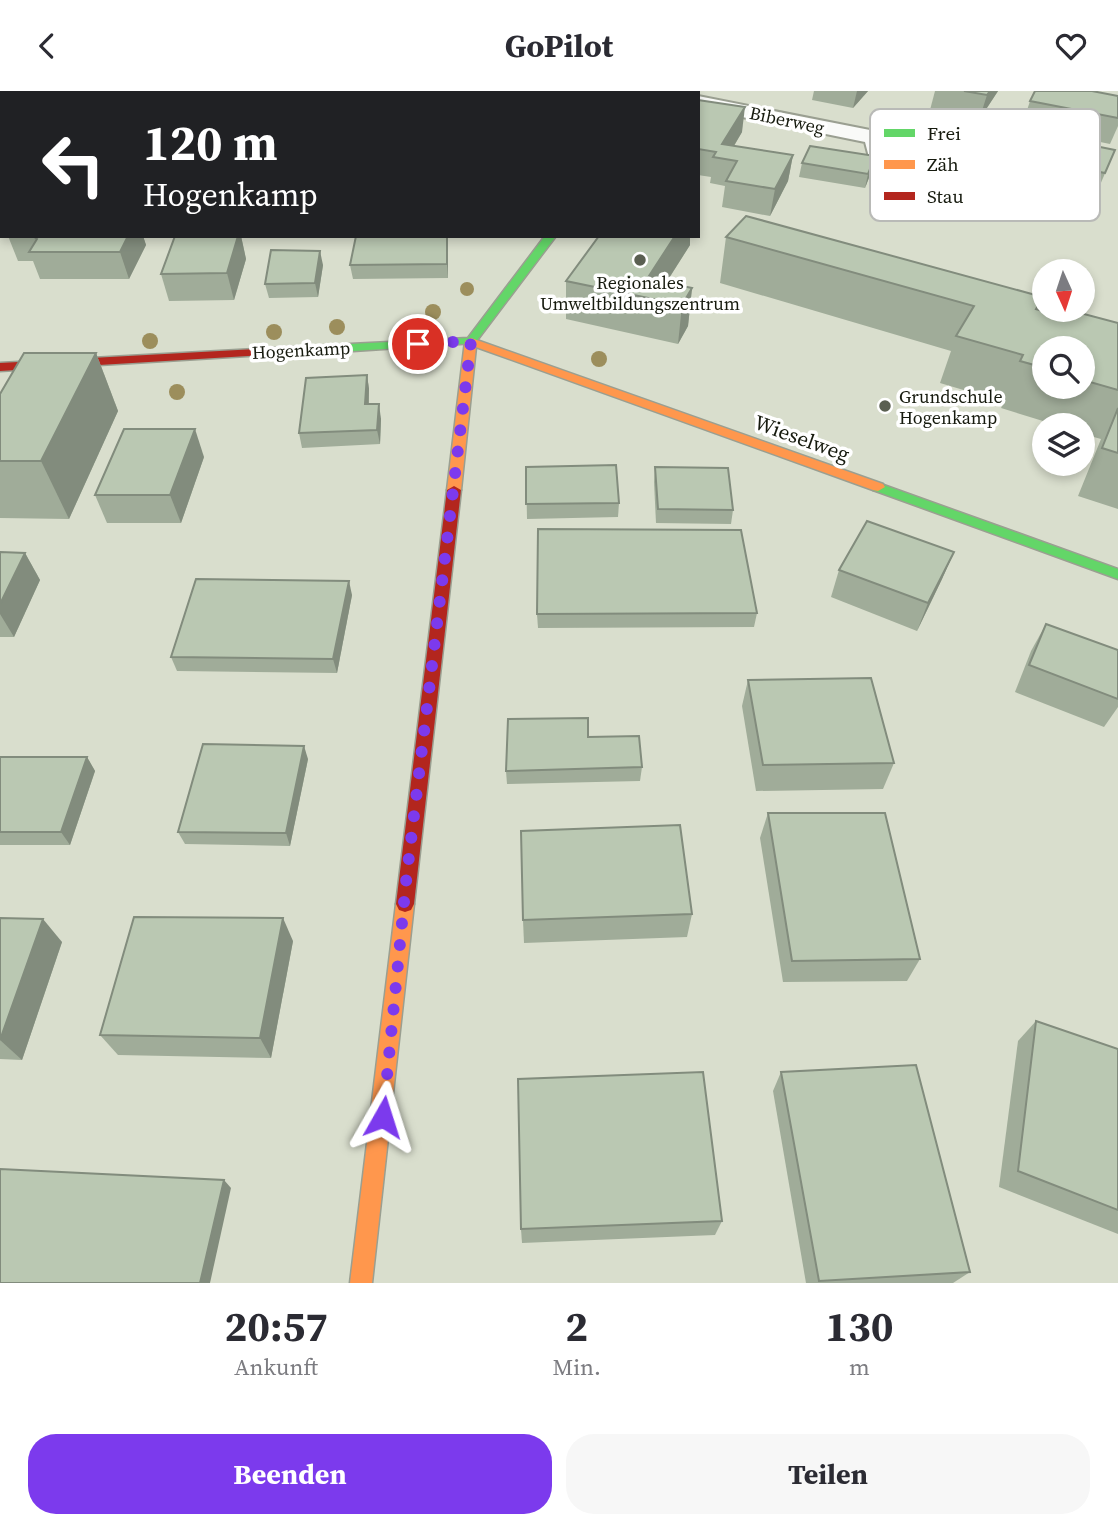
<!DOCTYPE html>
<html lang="de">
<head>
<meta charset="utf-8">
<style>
	body { margin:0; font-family:"Source Serif 4",serif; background:#f7f7f7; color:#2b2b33; height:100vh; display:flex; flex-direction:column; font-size:26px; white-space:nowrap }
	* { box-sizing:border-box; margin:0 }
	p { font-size:23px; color:#7c7c81 }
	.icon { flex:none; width:38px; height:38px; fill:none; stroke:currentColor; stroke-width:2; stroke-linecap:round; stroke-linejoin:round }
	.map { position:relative; height:1192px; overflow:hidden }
	.panel { display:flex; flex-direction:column; background:#fff; flex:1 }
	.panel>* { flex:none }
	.hud { position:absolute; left:0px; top:0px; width:700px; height:147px; box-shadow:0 4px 10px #0003; background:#202124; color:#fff; overflow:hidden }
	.needle { width:46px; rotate:177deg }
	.tools { position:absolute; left:1032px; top:168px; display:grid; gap:14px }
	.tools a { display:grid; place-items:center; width:63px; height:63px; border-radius:50%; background:#fff; box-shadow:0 4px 10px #0003; font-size:35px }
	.pin { position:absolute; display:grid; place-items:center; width:60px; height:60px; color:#fff; margin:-30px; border:4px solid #fff; border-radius:50%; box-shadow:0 2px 7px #0007 }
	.me { position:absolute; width:77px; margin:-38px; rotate:6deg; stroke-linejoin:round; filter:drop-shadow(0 0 5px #0008) }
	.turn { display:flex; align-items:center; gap:24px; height:147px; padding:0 28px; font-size:32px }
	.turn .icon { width:91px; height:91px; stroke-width:2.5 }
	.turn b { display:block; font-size:49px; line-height:60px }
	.eta { display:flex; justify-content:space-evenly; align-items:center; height:119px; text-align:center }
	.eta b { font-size:42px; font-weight:700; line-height:49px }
	.cta { display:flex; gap:14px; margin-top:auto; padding:14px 28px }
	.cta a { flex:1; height:80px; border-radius:28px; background:#7c3aed; color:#fff; font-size:28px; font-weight:700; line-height:80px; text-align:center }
	.cta a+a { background:#f7f7f7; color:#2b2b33 }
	header { display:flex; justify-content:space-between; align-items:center; height:91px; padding:0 28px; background:#fff; font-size:32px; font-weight:700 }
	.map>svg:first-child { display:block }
</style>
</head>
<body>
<header><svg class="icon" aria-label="back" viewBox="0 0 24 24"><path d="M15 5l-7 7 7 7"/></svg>GoPilot<svg class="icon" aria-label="heart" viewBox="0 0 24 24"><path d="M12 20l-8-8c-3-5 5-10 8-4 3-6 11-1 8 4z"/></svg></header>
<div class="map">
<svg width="1118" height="1192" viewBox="0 0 1118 1192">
	<rect width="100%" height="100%" fill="#d9decd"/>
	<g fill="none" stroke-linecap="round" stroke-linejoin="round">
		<!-- street casing -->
		<g stroke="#9a9f91" stroke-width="4">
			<g id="street">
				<path d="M648,0h20l-21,2z"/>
				<path d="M698,5l177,35 27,-9 72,17 3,5 -26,33 -8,2 -73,-18 -5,-19 -167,-34zM903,45l48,11 -13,17 -49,-12 -1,-11z"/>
			</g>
		</g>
		<!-- fast casing -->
		<g stroke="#9a9f91" stroke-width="3">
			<g id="fast">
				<path d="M41,0h9l-10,2z"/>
				<path d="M2,53v7l-2,1v-7z"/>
				<path d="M545,145h11l-81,107 -183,12 -6,-4 6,-4 176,-9z"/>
				<path d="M878,392l240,86v10l-245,-89 -2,-3z"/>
			</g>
		</g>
		<!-- slow casing -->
		<g stroke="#9a9f91" stroke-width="3">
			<g id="slow">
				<path d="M471,247l412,146 2,3 -7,4 -5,-1 -397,-143 -15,143 -2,3h-10l-2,-3 18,-149z"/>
				<path d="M405,805l6,2 3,6 -42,379h-22l46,-379 3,-6z"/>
			</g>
		</g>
		<!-- jam casing -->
		<g stroke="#9a9f91" stroke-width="3">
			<g id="jam">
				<path d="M292,256l4,2v4l-296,18v-8z"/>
				<path d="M454,395l7,4 -47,414 -3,6 -6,2 -6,-2 -3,-6 51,-414z"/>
			</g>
		</g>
		<!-- street -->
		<use href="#street" fill="#f9faf8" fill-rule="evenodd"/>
		<!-- fast -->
		<use href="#fast" fill="#63d668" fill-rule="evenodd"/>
		<!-- slow -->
		<use href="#slow" fill="#ff974d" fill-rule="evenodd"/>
		<!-- jam -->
		<use href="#jam" fill="#b3261e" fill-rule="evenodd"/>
	</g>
	<!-- trees -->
	<g fill="#9c8e5c">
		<circle cx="467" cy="198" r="7"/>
		<circle cx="433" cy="221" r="8"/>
		<circle cx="337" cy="236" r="8"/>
		<circle cx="274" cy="241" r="8"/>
		<circle cx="150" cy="250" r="8"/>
		<circle cx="599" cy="268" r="8"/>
		<circle cx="177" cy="301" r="8"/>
	</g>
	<!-- wall -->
	<g fill="#a0ac99" fill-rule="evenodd">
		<path d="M814,0h54l-15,17 -41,-8z"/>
		<path d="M935,0h63l-19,29 -49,-10z"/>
		<path d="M1118,5v30l-8,18 -88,-18 8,-25z"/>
		<path d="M698,9l44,32 -8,14 59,9 -5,26 -18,35 -48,-9 3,-21 -15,-3 1,-6 -13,-2z"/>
		<path d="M1115,59l-21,49 -94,-20 8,-26z"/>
		<path d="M875,65l-3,14 -7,18 -66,-11 3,-14z"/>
		<path d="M8,145h135l3,9 -17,34h-89l-7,-18h-15z"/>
		<path d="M175,145h66l5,23 -12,41 -65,1 -8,-27z"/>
		<path d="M356,145h92v42l-95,1 -3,-14z"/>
		<path d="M599,145h91v9l-24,38 26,5 -4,38 -10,18 -112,-25v-38z"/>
		<path d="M726,146l336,79 56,7v186l-40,-13 23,-57 -18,-5v-9h-27l-55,-17 3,-6 -64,-19 11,-32 -231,-68zM1045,257h38v39h-38z"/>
		<path d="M323,174l-5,32 -49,1 -4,-14z"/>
		<path d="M96,262l22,58 -49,108 -69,-1v-57z"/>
		<path d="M367,284l2,14v15l12,15 -1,25 -78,4 -3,-15z"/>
		<path d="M204,366l-23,66h-74l-12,-28z"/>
		<path d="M526,376l93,36 -1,14 -91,2z"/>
		<path d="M655,376l78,43 -2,14 -75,-1 -2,-41z"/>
		<path d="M0,461l25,1 15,27 -26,57h-14z"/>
		<path d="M954,461l-12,27 -25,52 -86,-34 8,-27z"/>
		<path d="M352,504l-15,78 -160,-2 -6,-14z"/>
		<path d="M757,522l-3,14 -216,1 -1,-14z"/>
		<path d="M1046,533l72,26v57l-14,20 -89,-35 16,-41z"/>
		<path d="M748,589l146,83 -11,26 -127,2 -14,-85z"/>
		<path d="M588,646l54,30 -2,14 -133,3 -1,-13z"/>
		<path d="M0,666h87l8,14 -25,74h-70z"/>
		<path d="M308,668l-18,87 -105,-2 -7,-12z"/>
		<path d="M768,722l152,146 -13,22 -124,1 -23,-144z"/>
		<path d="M692,823l-5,23 -163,6 -1,-23z"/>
		<path d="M0,827l62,24 -40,118 -22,-1z"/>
		<path d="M293,850l-22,117 -153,-3 -18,-20z"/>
		<path d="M1036,930l82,28v185l-119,-47 19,-146z"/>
		<path d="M781,981l189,200 -17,11h-147l-33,-192z"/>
		<path d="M722,1130l-7,14 -193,8 -1,-14z"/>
	</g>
	<!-- shaded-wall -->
	<g fill="#828c7d">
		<path d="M109,0h18l1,2h-21z"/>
		<path d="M857,0h11l-15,17z"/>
		<path d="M990,0h8l-19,29 8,-25z"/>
		<path d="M745,16l-3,25 -16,27 -4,-15z"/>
		<path d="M793,64l-5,26 -18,35 5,-27z"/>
		<path d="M875,65l-3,14 -7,18 3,-14z"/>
		<path d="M128,145h15l3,9 -17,34 -9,-27z"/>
		<path d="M238,145h3l5,23 -12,41 -7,-27z"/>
		<path d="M447,145h1v42l-1,-14z"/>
		<path d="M675,145h15v9l-35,55 -8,-21z"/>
		<path d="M320,160l3,14 -5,32 -3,-14z"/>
		<path d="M692,197l-4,38 -10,18 4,-39z"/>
		<path d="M96,262l22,58 -49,108 -28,-58z"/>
		<path d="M367,284l2,14 -1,30 -3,-15z"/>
		<path d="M379,313l2,15 -1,25 -3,-14z"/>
		<path d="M195,338l9,28 -23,66 -11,-28z"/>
		<path d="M954,461l-12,27 -25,52 11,-28z"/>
		<path d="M25,462l15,27 -26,57 -14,-23v-10z"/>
		<path d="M349,490l3,14 -15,78 -4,-14z"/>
		<path d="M304,655l4,13 -18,87 -4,-13z"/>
		<path d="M87,666l8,14 -25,74 -9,-13z"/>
		<path d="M283,827l10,23 -22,117 -11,-20z"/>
		<path d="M43,828l19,23 -40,118 -22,-20z"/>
		<path d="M224,1089l7,8 -21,95h-10z"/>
	</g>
	<!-- building -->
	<g fill="#bac8b2" stroke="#828c7d" stroke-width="2">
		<path d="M76,0h33l-2,2h-32z"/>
		<path d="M121,0h41l-1,2h-41z"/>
		<rect x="399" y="0" width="73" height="2"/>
		<path d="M587,0h32l-1,2h-32z"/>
		<path d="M964,0h26l-3,4z"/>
		<path d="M1035,0h57l26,5v22l-88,-17z"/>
		<path d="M698,9l47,7 -23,37 71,11 -18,34 -49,-8 11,-20 -24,-4 3,-5 -18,-3z"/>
		<path d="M1021,40l94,19 -10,23 -97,-20z"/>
		<path d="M810,55l65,10 -7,18 -66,-11z"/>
		<path d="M746,125l297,81 -7,12 26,7 4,-6h3l49,13v67l-35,-10v-32h-38v20l-25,-7 3,-6 -67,-19 18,-30 -248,-69z"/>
		<path d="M33,145h95l-8,16h-91l8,-13z"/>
		<path d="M175,145h63l-11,37 -66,1z"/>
		<path d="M356,145h91v28l-97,1z"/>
		<path d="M599,145h76l-28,43 45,9 -10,17 -116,-24z"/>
		<path d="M271,159l49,1 -5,32 -50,1z"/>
		<path d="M24,262h72l-55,108h-41v-67z"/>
		<path d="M367,284l-2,29h14l-2,26 -78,3 7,-55z"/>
		<path d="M1118,317v45l-16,-5z"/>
		<path d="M124,338h71l-25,66h-75z"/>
		<path d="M616,374l3,38 -93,1v-37z"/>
		<path d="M655,376l73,1 5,42 -75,-1z"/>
		<path d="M867,430l87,31 -26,51 -89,-33z"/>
		<path d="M538,438l203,1 16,83 -220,1z"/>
		<path d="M0,461l25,1 -25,51z"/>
		<path d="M196,488l153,2 -16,78 -162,-2z"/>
		<path d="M1046,533l72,26v49l-89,-34z"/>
		<path d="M871,587l23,85 -131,2 -15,-85z"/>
		<path d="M588,627v19l51,-1 3,31 -136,4 2,-52z"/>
		<path d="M203,653l101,2 -18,87 -108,-1z"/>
		<path d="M0,666h87l-26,75h-61z"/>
		<path d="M768,722h117l35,146 -128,2z"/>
		<path d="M680,734l12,89 -169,6 -2,-89z"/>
		<path d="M134,826l149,1 -23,120 -160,-3z"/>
		<path d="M0,827l43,1 -43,121z"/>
		<path d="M1036,930l82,28v161l-100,-39z"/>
		<path d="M916,974l54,207 -151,9 -38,-209z"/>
		<path d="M703,981l19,149 -201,8 -3,-150z"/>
		<path d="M0,1078l224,11 -24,103h-200z"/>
	</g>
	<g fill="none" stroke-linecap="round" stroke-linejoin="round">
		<!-- route -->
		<path stroke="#7c3aed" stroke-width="12" stroke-dasharray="0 21.6" d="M383,1026l23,-235 65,-541 -53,3"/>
	</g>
	<!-- markers -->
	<g fill="#5a5f51" stroke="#fff" stroke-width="2.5">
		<circle cx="640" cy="169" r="7"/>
		<circle cx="885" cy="315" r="7"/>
	</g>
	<g text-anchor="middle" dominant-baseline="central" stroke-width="7" stroke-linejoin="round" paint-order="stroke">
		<!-- far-street labels -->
		<g font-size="18" fill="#161a0e" stroke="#fff">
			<text transform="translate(787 29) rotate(12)">Biberweg</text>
			<text transform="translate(301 259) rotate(-3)">Hogenkamp</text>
		</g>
		<!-- far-poi labels -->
		<g font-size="18" fill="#161a0e" stroke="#fff">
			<text x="640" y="191">Regionales<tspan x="640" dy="21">Umweltbildungszentrum</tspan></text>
			<text x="899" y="305" text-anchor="start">Grundschule<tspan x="899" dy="21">Hogenkamp</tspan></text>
		</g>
		<!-- street labels -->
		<g font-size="21" fill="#161a0e" stroke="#fff">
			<text transform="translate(802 347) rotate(20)">Wieselweg</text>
		</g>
	</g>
	<!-- legend -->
	<rect x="870" y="18" width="230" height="112" rx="10" fill="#fff" stroke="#b9bab7" stroke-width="2"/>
	<rect x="884" y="38" width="31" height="8" fill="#63d668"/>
	<rect x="884" y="69" width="31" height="9" fill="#ff974d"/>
	<rect x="884" y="101" width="31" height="8" fill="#b3261e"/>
	<g font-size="19" fill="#161a0e">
		<text x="927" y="49">Frei</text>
		<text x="927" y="80">Zäh</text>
		<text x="927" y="112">Stau</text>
	</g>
</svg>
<div class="tools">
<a><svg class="needle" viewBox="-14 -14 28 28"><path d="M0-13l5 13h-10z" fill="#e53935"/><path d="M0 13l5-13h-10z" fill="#7c7c81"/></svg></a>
<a><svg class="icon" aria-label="search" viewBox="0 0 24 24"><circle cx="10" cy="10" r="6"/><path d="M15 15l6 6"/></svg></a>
<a><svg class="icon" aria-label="layers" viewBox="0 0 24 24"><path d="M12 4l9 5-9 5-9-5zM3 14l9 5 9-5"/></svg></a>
</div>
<div class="pin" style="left:418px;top:253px;background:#d93025"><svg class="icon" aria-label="arrive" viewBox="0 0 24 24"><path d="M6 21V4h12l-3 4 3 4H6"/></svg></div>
<svg class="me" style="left:383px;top:1026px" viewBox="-20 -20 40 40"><path d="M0-17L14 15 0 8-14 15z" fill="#7c3aed" stroke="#fff" stroke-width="4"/></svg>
<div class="hud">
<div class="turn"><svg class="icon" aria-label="left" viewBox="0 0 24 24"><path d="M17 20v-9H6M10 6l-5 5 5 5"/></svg><div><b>120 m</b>Hogenkamp</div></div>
</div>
</div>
<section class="panel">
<div class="eta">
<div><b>20:57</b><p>Ankunft</p></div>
<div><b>2</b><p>Min.</p></div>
<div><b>130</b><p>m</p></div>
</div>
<div class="cta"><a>Beenden</a><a>Teilen</a></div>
</section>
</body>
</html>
